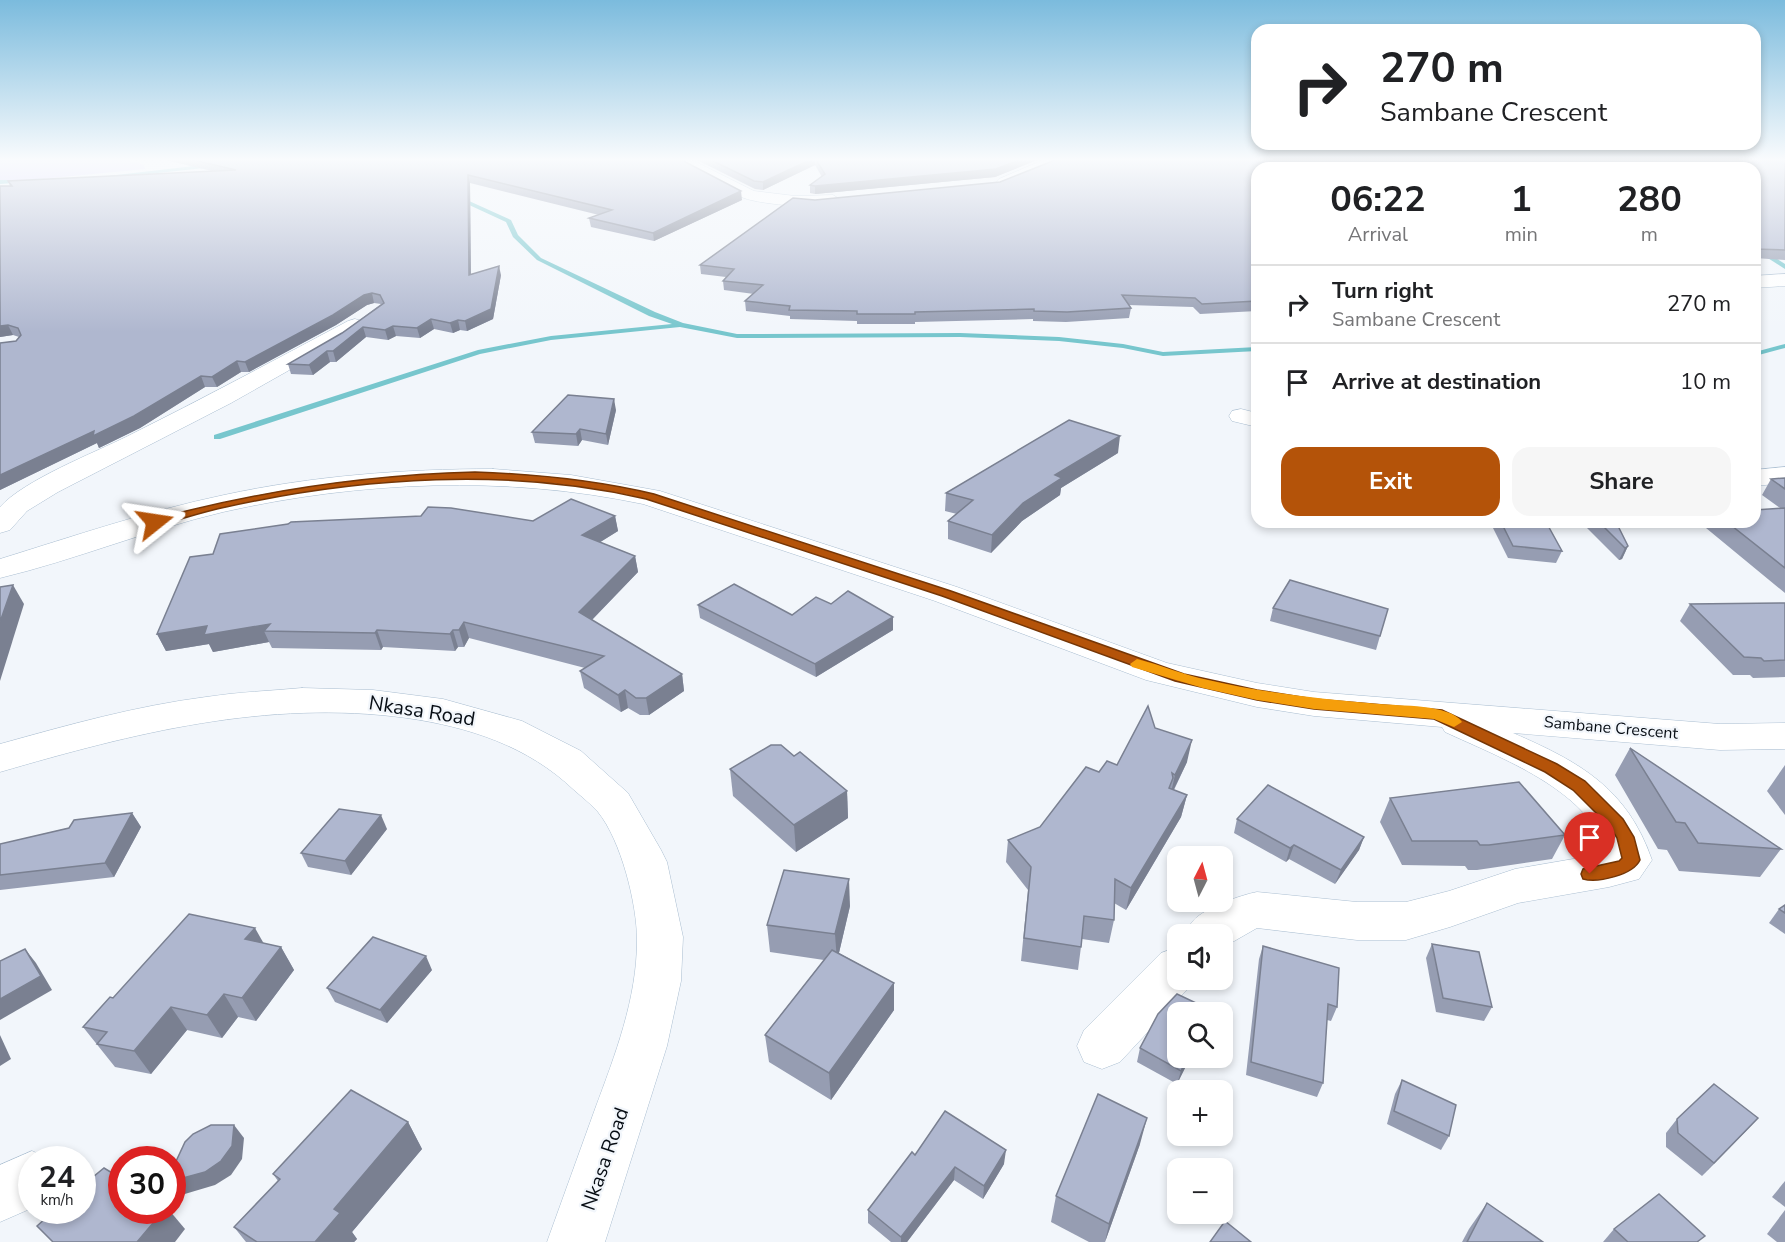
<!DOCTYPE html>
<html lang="en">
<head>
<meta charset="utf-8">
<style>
	body { margin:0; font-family:"Nunito Sans",sans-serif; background:#f6f6f6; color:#202124; height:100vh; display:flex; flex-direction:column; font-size:22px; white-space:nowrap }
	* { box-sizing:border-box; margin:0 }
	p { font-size:20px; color:#757577 }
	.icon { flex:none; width:33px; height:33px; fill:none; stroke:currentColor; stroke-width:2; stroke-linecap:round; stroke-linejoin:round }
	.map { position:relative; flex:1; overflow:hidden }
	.drawer { position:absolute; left:1251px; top:162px; width:510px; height:366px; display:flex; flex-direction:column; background:#fff; border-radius:18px; box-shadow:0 3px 9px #0003 }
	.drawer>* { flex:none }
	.guide { position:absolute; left:1251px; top:24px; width:510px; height:126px; border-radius:18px; box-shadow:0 3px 9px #0003; background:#fff; color:#202124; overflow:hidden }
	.needle { width:39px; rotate:6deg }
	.tools { position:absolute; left:1167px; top:846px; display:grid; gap:12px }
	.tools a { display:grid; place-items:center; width:66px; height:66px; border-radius:12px; background:#fff; box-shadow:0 3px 9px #0003; font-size:30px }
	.speed { position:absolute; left:18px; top:1146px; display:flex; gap:12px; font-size:30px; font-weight:700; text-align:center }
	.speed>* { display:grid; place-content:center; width:78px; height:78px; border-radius:50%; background:#fff; box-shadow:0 3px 9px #0003; line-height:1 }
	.speed small { font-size:15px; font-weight:400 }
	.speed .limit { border:9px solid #d22; background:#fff; color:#111 }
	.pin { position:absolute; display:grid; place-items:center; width:51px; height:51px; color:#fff; margin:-62px -26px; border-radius:50% 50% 50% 0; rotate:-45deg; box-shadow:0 0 6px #0007 }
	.pin .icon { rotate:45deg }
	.me { position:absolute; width:66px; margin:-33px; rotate:75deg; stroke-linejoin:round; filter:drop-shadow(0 0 4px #0008) }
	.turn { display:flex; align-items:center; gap:21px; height:126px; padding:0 30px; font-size:27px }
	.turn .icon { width:78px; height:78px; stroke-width:2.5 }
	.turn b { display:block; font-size:42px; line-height:51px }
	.eta { display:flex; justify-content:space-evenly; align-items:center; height:102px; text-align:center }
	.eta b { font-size:36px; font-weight:700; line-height:42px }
	.cta { display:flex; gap:12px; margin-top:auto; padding:12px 30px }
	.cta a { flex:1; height:69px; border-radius:18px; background:#b45309; color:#fff; font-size:24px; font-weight:700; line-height:69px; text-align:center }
	.cta a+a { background:#f6f6f6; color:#202124 }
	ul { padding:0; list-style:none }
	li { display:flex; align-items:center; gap:18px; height:78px; padding:0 30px; border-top:2px solid #e0e0e0 }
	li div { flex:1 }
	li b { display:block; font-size:22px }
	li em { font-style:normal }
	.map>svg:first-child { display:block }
</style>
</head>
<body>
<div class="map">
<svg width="1785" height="1242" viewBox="0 0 1785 1242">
	<rect width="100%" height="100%" fill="#f2f6fb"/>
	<!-- green -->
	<path fill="#d9d0fe" d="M0,158h120l24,7 1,4 -145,14z"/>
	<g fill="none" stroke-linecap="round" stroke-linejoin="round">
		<!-- stream -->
		<g fill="#77c6cd" fill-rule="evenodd">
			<path d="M211,164l2,3 -119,13 -3,-2z"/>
			<path d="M0,180h23l3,2 -26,2z"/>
			<path d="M454,196h4l53,24 7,15 23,23 114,54 28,11 54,11 223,-1 99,4 64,7 40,8 94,-5v4l-94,5 -40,-8 -64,-7 -99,-4 -223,1 -57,-11 -129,13 -71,14 -260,85h-6v-4l264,-85 73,-14 121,-12 -23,-8 -112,-56 -24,-23 -7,-15 -52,-24z"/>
			<path d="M1755,245l30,19v5l-30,-19z"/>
			<path d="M1785,344v4l-30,8v-4z"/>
		</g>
		<!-- minor casing -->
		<g stroke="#aabed1" stroke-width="1">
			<g id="minor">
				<path d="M670,158h18l66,33 41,5 38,-1 8,5c-10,12 -82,4 -97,-2 -14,-5 -66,-31 -74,-40z"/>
				<path d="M1048,158h18l-2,3 -55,24h-10l-3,-3 3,-3z"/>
				<path d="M1785,274v12l-30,2v-12z"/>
				<path d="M355,319l7,2 4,4 -4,4 -131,74 -173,89 -31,19 -17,19 -10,3v-26c24,-27 94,-54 128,-71 74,-37 147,-76 220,-115z"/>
				<path d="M1241,409l16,4v14l-25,-6 -3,-5 3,-5z"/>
				<path d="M1785,467v16l-30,3v-16z"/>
				<path d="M493,469l78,6 89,16 297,96 210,76 90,20 57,9 406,32 65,-1v26l-65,1 -207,-17c67,29 114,55 139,127l-13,19 -30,8 -91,16 -68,24 -44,13h-49l-100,-12 -35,20v-14h-36c2,-4 4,-10 7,-13 11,-13 48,-26 64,-29l100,10h49l43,-11 66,-22 93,-16c-21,-64 -107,-95 -163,-121l-3,-5 -128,-11 -57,-9 -111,-27 -211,-79 -292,-97c-137,-29 -283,-23 -420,8 -76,18 -148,48 -223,66v-19c74,-23 148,-48 224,-64 88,-19 179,-26 269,-26z"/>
				<path d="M302,688l71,2 70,9 79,22 59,30 47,42 33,57 6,12 16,75 -2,44 -14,65 -62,196h-58c16,-44 32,-89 48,-133 20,-54 42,-110 42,-169 0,-36 -16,-100 -39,-128 -7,-8 -16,-15 -24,-22 -46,-44 -105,-63 -167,-72 -140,-19 -273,15 -407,54v-28c68,-19 136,-38 206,-47 32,-5 64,-6 96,-9z"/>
				<path d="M1178,947v33h17v1l-75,81 -18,7 -18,-7 -7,-16 7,-16 77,-77z"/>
				<path d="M32,1151l20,9h-20v48l-32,14v-57z"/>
			</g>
		</g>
		<!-- minor -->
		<use href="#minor" fill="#fff" fill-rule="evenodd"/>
	</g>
	<!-- wall -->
	<g fill="#969db2">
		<path d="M157,158h521l64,42 -88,41 -63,-14 -2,-9 10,-3 -129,-32 1,91 30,1 -8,44 -26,12 -7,-1 -7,3 -19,-4 -14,9 -24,-2 -8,4 -22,-3 -30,25h-6l-17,13 -22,-1 -3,-10 54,-31 39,-29 -7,-1 -7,2 -31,20 -87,47h-8l-24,15h-12l-65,41 -41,20 -2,-5 -97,47v-147l16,-2 3,-4 -6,-2 -13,2 10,-151 -2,-5 204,-10z"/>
		<path d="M693,158h349l-47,19 -180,17 -5,-1v-8l12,-8 -7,-12 -52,25 -8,-1z"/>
		<path d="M1060,158h725v102l-30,-2v-90h-498v143l-57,3 -7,-7 -65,-2 3,3 -2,10 -63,4 -33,-1v-2l-118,3v2h-58v-3l-67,-2v-3l-44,-5 -1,-10 9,-7 -30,-4 -1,-9 3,-4 -25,-3 -1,-9 93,-67 22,2 185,-18z"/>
		<path d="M616,410l-8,35 -26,-5 -4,6 -43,-3 -3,-11z"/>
		<path d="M1118,453l-57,35 -1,7 -38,26 -31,32 -43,-14v-18l9,-7 -12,-3 1,-18z"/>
		<path d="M1785,478v115l-79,-65 3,-6h46l25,-14 -18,-13 9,-16z"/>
		<path d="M615,516l3,15 -18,11 35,14 3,16 -46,48 90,54 2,17 -35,24h-9l-12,-7 -7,4 -37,-24 -4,-17 5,-3 -116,-30 -5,9h-6l-3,4 -72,-4 -2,3 -109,-2 -3,-6 -56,10 -4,-8 -43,7 -9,-17 376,-113z"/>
		<path d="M1490,522h56l16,29 -6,12 -48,-5z"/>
		<path d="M1581,522h35l12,24 -6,13 -3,1z"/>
		<path d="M1785,603v74l-32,1 -3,-3h-17l-53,-54 10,-17z"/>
		<path d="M698,605l94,10 101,15 -77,47 -116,-59z"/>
		<path d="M1273,608l107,28 -4,14 -106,-29z"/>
		<path d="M1155,728l32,34 -13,28 13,5 -6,22 -55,93 -12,-7v17l-5,23 -27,-4 -4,31 -57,-9 7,-71 -22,-28 2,-22 32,-13 59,-55 18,-7z"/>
		<path d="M1630,748l151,101 -21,28 -81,-6 -12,-21 -9,-1 -43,-74z"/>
		<path d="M794,756l53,35 1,27 -52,34 -63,-56 -3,-27z"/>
		<path d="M1785,765v50l-18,-24z"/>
		<path d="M1390,798l175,37 -13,24 -75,11h-9l-3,-4 -63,-1 -22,-43z"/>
		<path d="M132,813l9,14 -27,50 -114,13v-46z"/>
		<path d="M1237,819l127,18 -5,13 -24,34 -46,-25 -3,3 -52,-29z"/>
		<path d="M387,829l-36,46 -43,-8 -7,-14z"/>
		<path d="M1785,905v29l-16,-11 10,-14z"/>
		<path d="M850,906l-11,47 55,30v27l-63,90 -62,-38 -4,-27 59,-75 -54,-8 -3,-27z"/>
		<path d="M263,943l18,4 13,23 -38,51 -18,-4 -16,21 -35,-8 -36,44 -36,-7 -32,-40 30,-29z"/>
		<path d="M1432,944l60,63 -8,14 -48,-9 -10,-54z"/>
		<path d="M1263,946l74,61 -6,14 -4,-1 -4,63 -6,14 -71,-22 13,-116z"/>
		<path d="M432,970l-45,53 -52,-21 -8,-14z"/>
		<path d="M1140,1048l38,10h12l-13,26 -40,-22z"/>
		<path d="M1402,1080l47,56 -8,14 -54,-26 8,-30z"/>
		<path d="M1677,1119l69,12 -44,45 -36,-29v-14z"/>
		<path d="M408,1122l14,27 -70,83 5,7 -3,3h-108l-12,-15 44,-46 -5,-7z"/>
		<path d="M1140,1144l-35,98h-16l-38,-20 5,-26z"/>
		<path d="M915,1155l89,9 -21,35 -29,-19 -47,62h-16l-23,-19v-13z"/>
		<path d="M1785,1181v26l-13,-10z"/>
		<path d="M1487,1203l56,39h-81l7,-13z"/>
		<path d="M1785,1210v32h-8l-10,-8z"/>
		<path d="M1614,1229l85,13h-96z"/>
	</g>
	<!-- shaded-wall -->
	<g fill="#7a8091">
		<path d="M815,158v7l-52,25v-8z"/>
		<path d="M1024,158h18l-47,19 -180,17v-8z"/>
		<path d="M468,175l2,8 1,101 -2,-9z"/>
		<path d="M741,191l1,9 -88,41 -1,-8z"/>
		<path d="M499,266l2,9 -8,44 -26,12 -2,-10z"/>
		<path d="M372,293l2,10 -7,2 -31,20 -87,47 -4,-10 119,-67z"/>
		<path d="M431,319l3,10 -14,9 -3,-10z"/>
		<path d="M458,320l2,10 -7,3 -3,-10z"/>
		<path d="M8,325l5,10 -13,2v-11z"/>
		<path d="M393,326l3,10 -8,4 -3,-10z"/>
		<path d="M363,327l3,10 -30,25 -3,-11z"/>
		<path d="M327,351l3,11 -17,13 -4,-10z"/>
		<path d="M237,361l4,11 -24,15 -5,-10z"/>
		<path d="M201,376l4,11 -65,41 -41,20 -2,-5 -97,47v-15z"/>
		<path d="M614,399l2,11 -8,35 -2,-11z"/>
		<path d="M580,429l2,11 -4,6 -2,-12z"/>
		<path d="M1120,436l-2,17 -57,35 -1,7 -38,26 -31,32 1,-18 31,-32 32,-28z"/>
		<path d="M615,516l3,15 -32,20 -4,-16z"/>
		<path d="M1628,546l-6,13 -3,1 6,-12z"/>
		<path d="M635,556l3,16 -55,57 -4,-17z"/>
		<path d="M13,585l11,19 -24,77v-59z"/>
		<path d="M893,617v13l-77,47 -1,-13z"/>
		<path d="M464,622l5,16 -5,9 -5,-17z"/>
		<path d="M270,624l-6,7 5,11 -56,10 -4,-8 -43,7 -9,-17 50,-8z"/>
		<path d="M377,630l6,17 -2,3 -6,-17z"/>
		<path d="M453,630l5,17 -3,4 -5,-17z"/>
		<path d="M682,674l2,17 -35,24 -3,-17z"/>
		<path d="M625,690l3,18 -7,4 -3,-17z"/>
		<path d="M1192,740l-5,22 -17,35 5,-22z"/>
		<path d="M847,791l1,27 -52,34 -2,-27z"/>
		<path d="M1187,795l-6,22 -55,93 5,-22z"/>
		<path d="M132,813l9,14 -27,50 -9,-14z"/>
		<path d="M381,815l6,14 -36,46 -6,-14z"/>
		<path d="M1364,837l-5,13 -24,34 6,-14z"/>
		<path d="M1294,845l-5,14 -3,3 4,-14z"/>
		<path d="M849,879l1,27 -13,55 -2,-27z"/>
		<path d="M255,928l13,23 -23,-12z"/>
		<path d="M281,947l13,23 -38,51 -14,-23z"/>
		<path d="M25,949l11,14 16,27 -52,30v-21z"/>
		<path d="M426,956l6,14 -45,53 -7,-13z"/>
		<path d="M894,983v27l-63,90 -2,-27z"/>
		<path d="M224,994l14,23 -16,21 -15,-23z"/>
		<path d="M171,1007l16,23 -36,44 -17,-23z"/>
		<path d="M0,1035l11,24 -11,7z"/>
		<path d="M1187,1058h3l-13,26 4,-13z"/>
		<path d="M1147,1118l-7,26 -35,98 4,-18z"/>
		<path d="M1758,1118l-12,13 -44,45 12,-13z"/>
		<path d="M408,1122l14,27 -70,83 5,7 -3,3h-39l19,-33z"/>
		<path d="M234,1125l10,13 -2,21 -11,16 -16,10 -37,11 -6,-7v-8z"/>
		<path d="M1006,1150l-2,14 -21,35 1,-13z"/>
		<path d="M955,1167l-1,13 -47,62h-6v-5z"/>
		<path d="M164,1210h5l16,19 -10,13h-38z"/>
	</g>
	<!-- building -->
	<g fill="#afb7cf" stroke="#7a8091" stroke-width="1.5">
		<path d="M185,158h493l63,33 -88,42 -64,-15 23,-8 -144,-35 1,100 30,-9 -8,43 -26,12 -7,-1 -8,3 -19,-4 -14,9 -24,-2 -8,4 -22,-3 -30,24h-6l-18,14 -21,-1 54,-31 42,-30 -4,-8 -8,-2 -8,2 -31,20 -88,47 -8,-1 -25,16 -11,-1 -67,40 -41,20 1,-5 -94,44v-132l16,-2 5,-6 -3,-7 -10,-3 -8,1v-140h12l-4,-5 228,-11z"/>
		<path d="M707,158h107l-51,24 -9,-1z"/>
		<path d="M815,158h209l-28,11 -181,17 -5,-1 15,-11z"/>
		<path d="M1060,158h725v92l-30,-1v-81h-498v133l-55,3 -7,-6 -73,-3 9,13 -64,4 -33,-1v-2l-119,3v2h-58v-3l-68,-1 1,-4 -45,-5 18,-16 -40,-4 11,-12 -34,-4 93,-67 22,2 185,-18z"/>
		<path d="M568,395l46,4 -8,35 -26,-5 -4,5 -44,-2z"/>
		<path d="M1069,420l51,16 -65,39 7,3 -39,25 -31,32 -44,-14 25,-21 -27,-7z"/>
		<path d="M1785,478v11l-14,-10z"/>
		<path d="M571,499l44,17 -33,19 53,21 -56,56 103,62 -36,24h-10l-11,-8 -7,5 -38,-24 24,-15 -140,-34 -5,8h-6l-3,4 -73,-4 -2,3 -111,-2 6,-7 -66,11 3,-9 -50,8 33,-77 23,-3 7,-20 68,-10 3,-2 130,-6 7,-9 23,1 82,13z"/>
		<path d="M1785,508v60l-58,-46h28v-12z"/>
		<path d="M1501,522h45l16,29 -49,-5z"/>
		<path d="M1599,522h17l12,24 -3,2z"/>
		<path d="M1290,580l98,29 -8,27 -107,-28z"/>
		<path d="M734,584l58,31 24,-18 15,7 17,-13 45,26 -78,47 -117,-59z"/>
		<path d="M13,585l-13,37v-35z"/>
		<path d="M1785,603v57l-21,1 -3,-3 -17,-1 -54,-53z"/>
		<path d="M1148,706l7,22 37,12 -17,35 -3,-2 1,5 -4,10 18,7 -56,93 -16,-9 -1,41 -30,-4 -3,31 -57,-9 7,-71 -23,-27 32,-13 46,-60 13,5 8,-11 10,4z"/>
		<path d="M771,745h10l13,11 6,-4 47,39 -53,34 -64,-56z"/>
		<path d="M1630,748l151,101 -83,-6 -13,-20 -9,-1z"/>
		<path d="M1519,782l46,53 -76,10h-9l-3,-4h-65l-22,-43z"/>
		<path d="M1268,785l96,52 -23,33 -47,-25 -4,3 -53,-29z"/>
		<path d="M339,809l42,6 -36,46 -44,-8z"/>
		<path d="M132,813l-27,50 -105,12v-31l69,-16 5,-8z"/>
		<path d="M784,870l65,9 -14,55 -68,-9z"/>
		<path d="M1785,905v8l-6,-4z"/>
		<path d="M189,914l66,14 -10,11 36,8 -39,51 -18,-4 -17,21 -36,-8 -37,44 -37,-7 10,-12 -24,-5 27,-30 3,1z"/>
		<path d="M373,937l53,19 -46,54 -53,-22z"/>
		<path d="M1432,944l47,8 13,55 -49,-9z"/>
		<path d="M1263,946l76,22 -2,39 -9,-3 -5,79 -72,-21z"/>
		<path d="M25,949l16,27 -41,23v-38z"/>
		<path d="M832,950l62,33 -65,90 -64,-38z"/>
		<path d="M1177,994l34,16 -1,2h-32v46h9l-6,13 -41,-23 18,-34z"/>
		<path d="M1402,1080l54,25 -7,31 -55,-25z"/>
		<path d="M1714,1084l44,34 -44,45 -36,-30 -1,-14z"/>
		<path d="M351,1090l57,32 -74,87 6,4 -25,29h-58l-23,-15 46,-48 -7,-5z"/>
		<path d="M1098,1094l49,24 -38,106 -53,-28z"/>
		<path d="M945,1111l61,39 -22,36 -29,-19 -54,70 -33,-27 44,-58 3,3z"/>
		<path d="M211,1125h23l-2,21 -11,15 -16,11 -33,9v-11l13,-28 8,-8z"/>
		<path d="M104,1168l18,11v31h42l-27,32h-84l-16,-16 18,-16h27v-24z"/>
		<path d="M1659,1194l46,42 -8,6h-69l-14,-13z"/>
		<path d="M1487,1203l56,39h-76z"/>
		<path d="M1225,1221l26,21h-41z"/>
	</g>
	<!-- sky -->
	<linearGradient id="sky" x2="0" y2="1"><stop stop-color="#7bbbdd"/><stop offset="0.48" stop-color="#f9fbfd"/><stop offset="1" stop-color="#f9fbfd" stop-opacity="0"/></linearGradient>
	<rect width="1785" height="332" fill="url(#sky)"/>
	<!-- route -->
	<path fill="#b45309" stroke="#753606" stroke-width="1.5" d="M475,472c60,2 120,8 179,22l297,97 233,83 73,16 57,9 128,11 115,54 28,17 38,38 11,18 6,23c-7,15 -42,23 -57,19l-2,-5 2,-5 36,-8 3,-3 -5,-20 -6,-10 -38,-38 -28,-18 -111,-53 -120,-10 -57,-9 -82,-19 -233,-85 -296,-97c-136,-32 -284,-22 -420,8 -24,5 -47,13 -71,19l-6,-4 2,-2c107,-29 212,-45 324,-48z"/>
	<!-- slow -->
	<path fill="#f59e0b" d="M1137,659c24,6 47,16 71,21 56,13 113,19 171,24 20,2 71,0 83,18l-8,5 -20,-8 -120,-10 -57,-9 -54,-12 -71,-21 -2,-3z"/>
	<g text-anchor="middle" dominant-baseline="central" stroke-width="4.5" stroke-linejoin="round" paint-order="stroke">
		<!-- street labels -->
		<g font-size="16" fill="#060c13" stroke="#f2f6fb">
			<text transform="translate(1611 728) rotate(5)">Sambane Crescent</text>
		</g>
		<!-- near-street labels -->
		<g font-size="20" fill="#060c13" stroke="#f2f6fb">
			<text transform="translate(422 711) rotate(9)">Nkasa Road</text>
			<text transform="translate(605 1159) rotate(-71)">Nkasa Road</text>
		</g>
	</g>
</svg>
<div class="tools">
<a><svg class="needle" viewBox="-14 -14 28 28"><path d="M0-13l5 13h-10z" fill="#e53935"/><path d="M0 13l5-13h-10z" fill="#757577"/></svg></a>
<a><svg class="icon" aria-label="sound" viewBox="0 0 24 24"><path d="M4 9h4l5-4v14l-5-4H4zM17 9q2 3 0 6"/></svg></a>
<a><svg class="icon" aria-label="search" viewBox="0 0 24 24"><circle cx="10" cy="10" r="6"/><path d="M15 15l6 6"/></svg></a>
<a>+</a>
<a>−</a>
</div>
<div class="speed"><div>24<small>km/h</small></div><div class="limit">30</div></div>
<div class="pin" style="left:1590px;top:874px;background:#d93025"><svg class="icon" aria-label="arrive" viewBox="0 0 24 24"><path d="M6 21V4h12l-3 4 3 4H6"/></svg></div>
<svg class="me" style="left:155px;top:522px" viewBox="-20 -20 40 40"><path d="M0-17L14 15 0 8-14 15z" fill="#b45309" stroke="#fff" stroke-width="4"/></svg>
<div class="guide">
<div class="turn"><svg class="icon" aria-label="right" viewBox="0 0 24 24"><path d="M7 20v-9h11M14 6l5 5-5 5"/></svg><div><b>270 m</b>Sambane Crescent</div></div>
</div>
<section class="drawer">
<div class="eta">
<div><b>06:22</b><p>Arrival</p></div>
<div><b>1</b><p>min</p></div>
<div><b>280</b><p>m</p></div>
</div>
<ul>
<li><svg class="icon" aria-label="right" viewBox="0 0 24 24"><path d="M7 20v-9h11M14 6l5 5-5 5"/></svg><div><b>Turn right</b><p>Sambane Crescent</p></div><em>270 m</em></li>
<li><svg class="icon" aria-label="arrive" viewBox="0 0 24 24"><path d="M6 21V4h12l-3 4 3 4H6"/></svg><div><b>Arrive at destination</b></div><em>10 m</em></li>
</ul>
<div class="cta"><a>Exit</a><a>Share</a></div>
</section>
</div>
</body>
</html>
